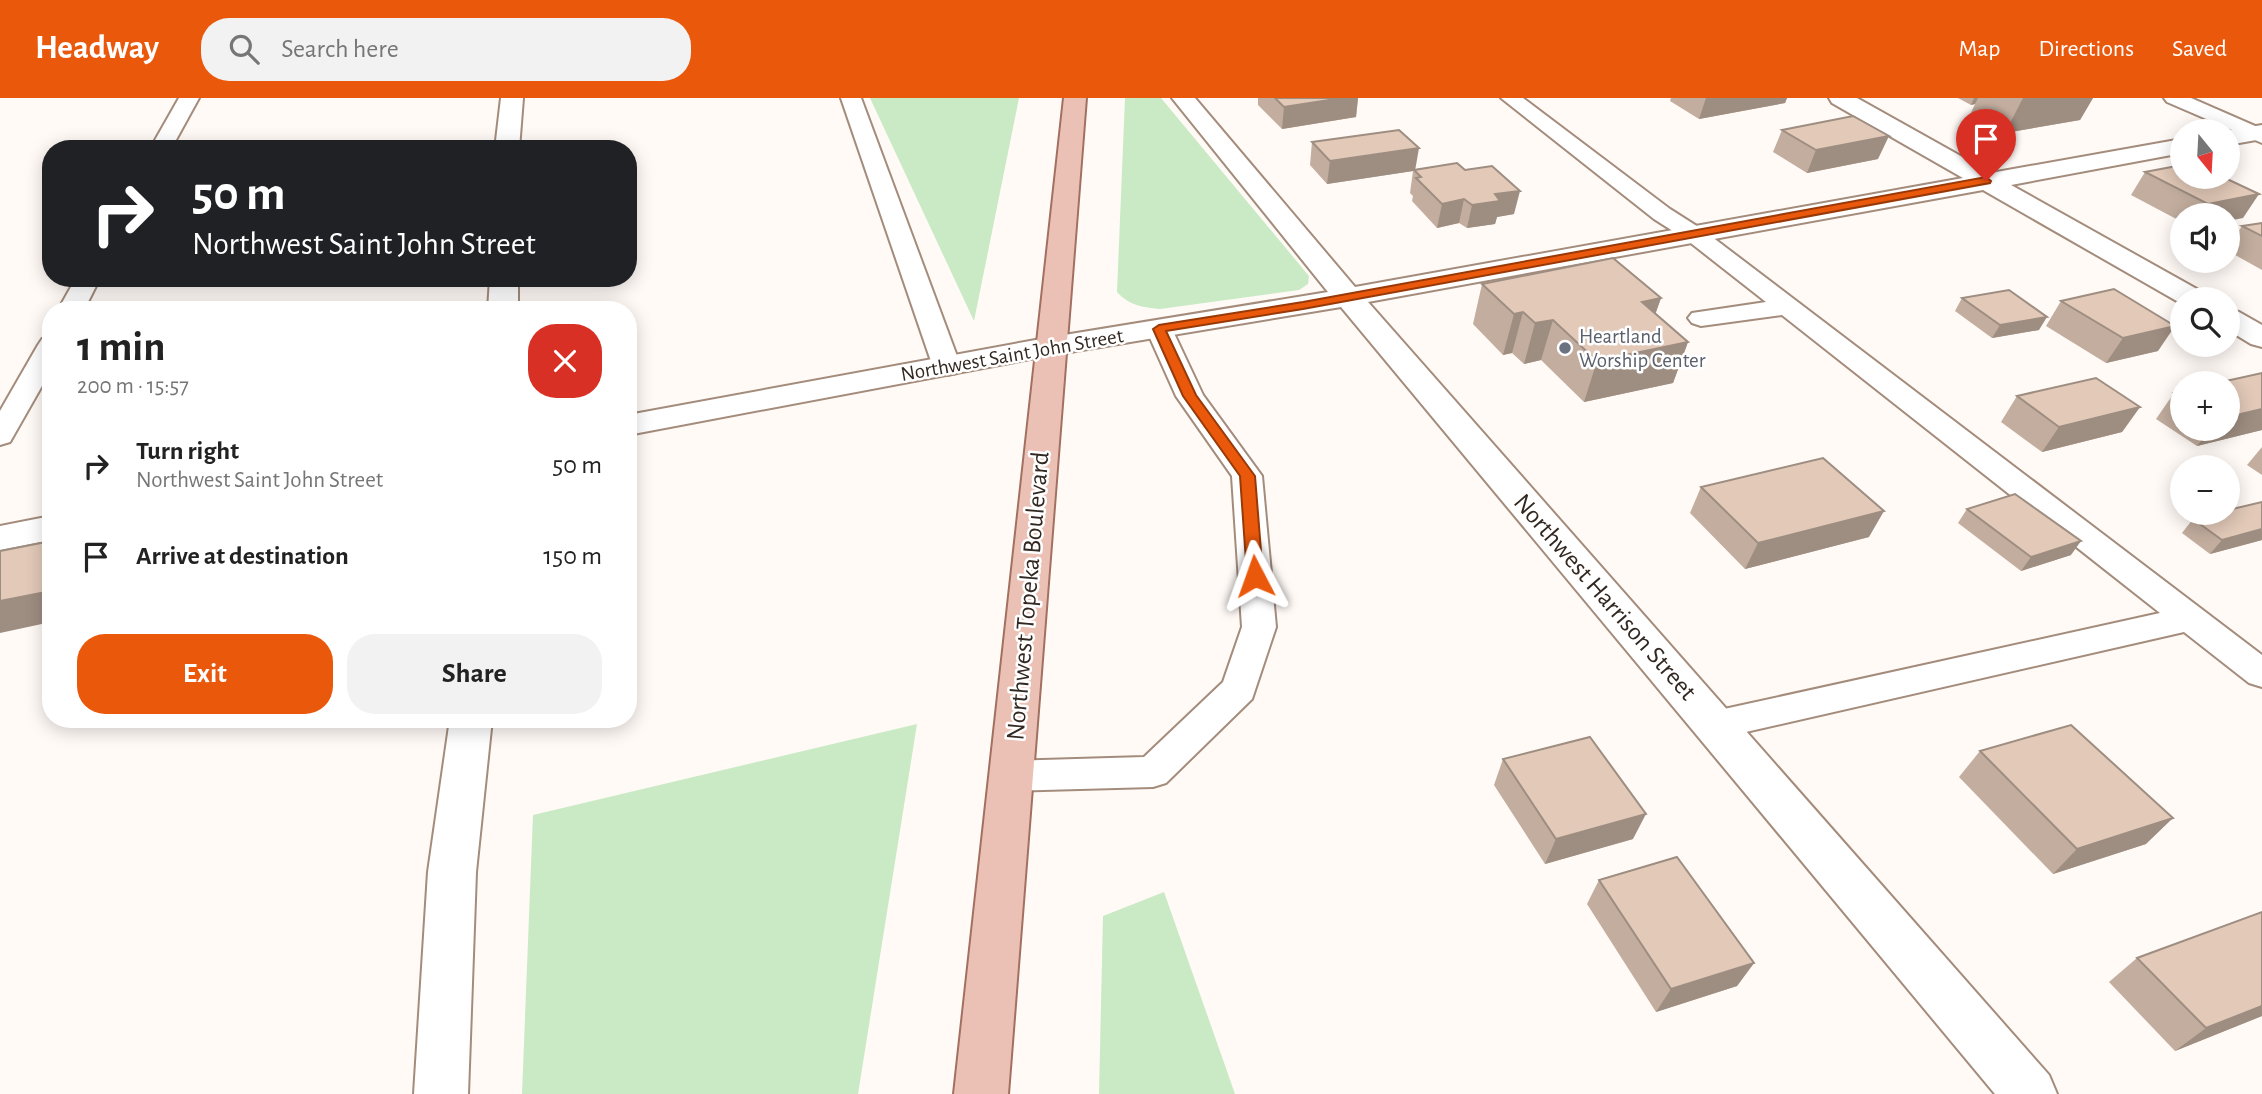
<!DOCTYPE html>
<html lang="en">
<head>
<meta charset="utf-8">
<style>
	body { margin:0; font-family:"Alegreya Sans",sans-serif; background:#f2f2f2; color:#222; height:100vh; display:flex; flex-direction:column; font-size:26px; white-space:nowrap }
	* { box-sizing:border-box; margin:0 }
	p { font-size:23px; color:#767676 }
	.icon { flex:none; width:38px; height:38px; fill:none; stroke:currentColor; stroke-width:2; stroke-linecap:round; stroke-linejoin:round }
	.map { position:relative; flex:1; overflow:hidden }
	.sheet { position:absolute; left:42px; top:203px; width:595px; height:427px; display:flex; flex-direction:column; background:#fff; border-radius:28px; box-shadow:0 4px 18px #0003 }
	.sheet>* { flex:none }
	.hud { position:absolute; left:42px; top:42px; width:595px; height:147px; border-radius:28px; box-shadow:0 4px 18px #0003; background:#202124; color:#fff; overflow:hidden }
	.needle { width:46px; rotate:162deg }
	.buttons { position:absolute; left:2170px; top:21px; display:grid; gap:14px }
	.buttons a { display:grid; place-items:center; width:70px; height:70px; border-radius:50%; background:#fff; box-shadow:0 4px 18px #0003; font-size:35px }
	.pin { position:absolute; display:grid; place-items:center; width:60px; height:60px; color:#fff; margin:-72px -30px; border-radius:50% 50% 50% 0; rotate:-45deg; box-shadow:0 0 7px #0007 }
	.pin .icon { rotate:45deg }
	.me { position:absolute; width:77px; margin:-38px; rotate:356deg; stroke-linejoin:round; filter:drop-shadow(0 0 5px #0008) }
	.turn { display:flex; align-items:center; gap:24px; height:147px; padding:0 35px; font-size:32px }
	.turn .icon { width:91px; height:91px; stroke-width:2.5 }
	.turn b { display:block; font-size:49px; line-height:60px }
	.round { display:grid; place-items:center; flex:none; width:74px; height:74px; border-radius:28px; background:#f2f2f2 }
	.headline { display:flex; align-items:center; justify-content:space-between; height:119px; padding:0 35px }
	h1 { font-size:42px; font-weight:700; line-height:52px }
	.primary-button { display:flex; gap:14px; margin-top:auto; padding:14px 35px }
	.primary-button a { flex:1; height:80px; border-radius:28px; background:#ea580c; color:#fff; font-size:28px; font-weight:700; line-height:80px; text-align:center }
	.primary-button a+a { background:#f2f2f2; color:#222 }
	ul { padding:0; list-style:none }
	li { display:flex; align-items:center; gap:21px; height:91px; padding:0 35px }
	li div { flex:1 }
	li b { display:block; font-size:26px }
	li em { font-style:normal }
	header { display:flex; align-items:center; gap:42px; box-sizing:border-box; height:98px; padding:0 35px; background:#ea580c; color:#fff }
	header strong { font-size:33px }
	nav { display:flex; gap:38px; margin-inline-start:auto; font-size:24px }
	.search { width:490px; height:63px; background:#f2f2f2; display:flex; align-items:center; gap:18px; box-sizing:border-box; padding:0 24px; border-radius:28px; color:#767676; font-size:26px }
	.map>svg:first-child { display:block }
</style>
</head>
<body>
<header>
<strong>Headway</strong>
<div class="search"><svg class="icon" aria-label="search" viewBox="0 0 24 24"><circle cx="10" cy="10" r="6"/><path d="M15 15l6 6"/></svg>Search here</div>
<nav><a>Map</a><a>Directions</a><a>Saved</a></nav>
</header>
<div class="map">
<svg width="2262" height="996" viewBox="0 0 2262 996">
	<rect width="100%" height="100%" fill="#fffaf6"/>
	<!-- green -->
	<g fill="#c9eac4">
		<path d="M870,0h149l-45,223z"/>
		<path d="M1125,0h36l148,178 -1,8 -9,6 -139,19c-18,-2 -30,-3 -43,-17z"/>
		<path d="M917,626l-59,370h-336l11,-279z"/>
		<path d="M1164,794l71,202h-136l4,-178z"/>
	</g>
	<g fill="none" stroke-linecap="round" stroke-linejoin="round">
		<!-- service casing -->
		<g stroke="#a48c7c" stroke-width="4">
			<g id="service">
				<path d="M179,0h20l-28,51h-21z"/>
				<path d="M841,0h20l100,269 -4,6 -10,2 -10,-2 -4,-6z"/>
				<path d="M1501,0h22l147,111 33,21 559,425v32l-13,-4 -65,-51 -469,107 -13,-4 -5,-10 5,-10 13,-4 445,-98 -378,-298 -81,11 -9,-3 -4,-5 4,-5 74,-11 -79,-62 -33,-21z"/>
				<path d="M2164,0h27l71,31v14l-95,-41z"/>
				<path d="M76,180h24l-16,32h-26z"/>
				<path d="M1159,223l9,2 4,6 31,66 59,81 14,151 -24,72 -86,84 -13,4 -142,4 -13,-4 -6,-11 6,-11 13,-4 133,-4 79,-75 19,-55 -10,-151 -56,-80 -30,-67 4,-6z"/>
				<path d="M51,239v33l-41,72 -10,3v-34l38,-66 4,-6z"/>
			</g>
		</g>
		<!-- minor casing -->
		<g stroke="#a48c7c" stroke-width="4">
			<g id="minor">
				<path d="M501,0h22l-4,51h-24z"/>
				<path d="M1172,0h23l160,189 608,-109 -131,-75 -3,-5h28l134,75 191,-34v14l-171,32 193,108 4,6h-26v5l-199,-114 -615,112 681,773 8,19h-62l-654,-787 -289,48 -424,80v-20l424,-78 276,-45z"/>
				<path d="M2262,27v14l-34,6 -2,-14z"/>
				<path d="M490,180h28v32h-30z"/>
				<path d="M2228,211l11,3 23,13v22l-11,-3 -23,-14z"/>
				<path d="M51,418v24l-51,10v-24z"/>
				<path d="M450,621h42l-16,153 -8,222h-54l14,-222z"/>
			</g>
		</g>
		<!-- primary casing -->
		<g stroke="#a27061" stroke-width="4">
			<path id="primary" d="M1064,0h22l-78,996h-54z"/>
		</g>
		<!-- service -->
		<use href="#service" fill="#fff" fill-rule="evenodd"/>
		<!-- minor -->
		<use href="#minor" fill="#fff" fill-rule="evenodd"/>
		<!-- primary -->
		<use href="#primary" fill="#ecc1b5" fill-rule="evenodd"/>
	</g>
	<!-- wall -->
	<g fill="#c2ad9e">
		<path d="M1258,0h100l-2,19 -74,12 -24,-24z"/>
		<path d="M1671,0h116l-2,5 -86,16 -29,-18z"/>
		<path d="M1958,0h135l-13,22 -75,13 -35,-18 5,-11 -4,1z"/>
		<path d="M1782,32l96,29 -71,14 -34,-21z"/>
		<path d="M1312,44l103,27 99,45 -17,3 -2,7 -28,4 -8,-5 -22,5 -25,-27 1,-5 -3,-3 3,-22 -86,13 -17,-19z"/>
		<path d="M2145,74l98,46 -15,-3h-46v7l-51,-27z"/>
		<path d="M2262,125v47l-34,-19v-4l14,-21z"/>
		<path d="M1482,186l179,14 -6,16 33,28 -15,41 -89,19 -43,-42 -17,4 -12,-11 -9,2 -30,-31z"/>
		<path d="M1962,200l77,32 -47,8 -37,-27z"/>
		<path d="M2061,203l97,50 -52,12 -60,-37z"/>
		<path d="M2262,275v57l-65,16 -41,-27 18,-26 8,-2v38h46z"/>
		<path d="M2017,298l123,11 -18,25 -80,20 -41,-30z"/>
		<path d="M2262,349v28l-15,-10z"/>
		<path d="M1701,389l168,50 -124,32 -55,-56z"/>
		<path d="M2262,404v38l-52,14 -28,-21 11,-14z"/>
		<path d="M1967,411l104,46 -50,16 -63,-48z"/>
		<path d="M1980,653l166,93 -93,30 -94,-97z"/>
		<path d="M1503,661l130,80 -88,25 -51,-79z"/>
		<path d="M1599,782l155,83 -17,23 -81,26 -69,-108z"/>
		<path d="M2137,860l125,58 -87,35 -66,-69z"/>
	</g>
	<!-- shaded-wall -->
	<g fill="#9e8d81">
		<path d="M1342,0h16l-2,19 -74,12 2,-22z"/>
		<path d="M1706,0h81l-2,5 -86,16z"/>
		<path d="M1974,0h4l-3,6 -4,1z"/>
		<path d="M2023,0h70l-13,22 -75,13z"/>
		<path d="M1889,38l-11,23 -71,14 9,-23z"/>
		<path d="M1419,50l-4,23 -1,-1 -1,1 -86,13 3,-23z"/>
		<path d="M1520,93l-6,23 -17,3 -2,7 -28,4 5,-23 23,-11z"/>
		<path d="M2259,96l-16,24 -15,3v-6h-27l7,-11z"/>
		<path d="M1464,101l-5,24 -22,5 5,-24z"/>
		<path d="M1661,200l-14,40 -5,-36z"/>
		<path d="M1523,214l-11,41 -9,2 11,-41z"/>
		<path d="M2047,219l-8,13 -47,8 8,-13z"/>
		<path d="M1553,222l-12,40 -17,4 11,-41z"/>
		<path d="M2175,228l-17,25 -52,12 17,-25z"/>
		<path d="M1688,244l-15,41 -89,19 13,-41z"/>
		<path d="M2140,309l-18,25 -80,20 17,-25z"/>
		<path d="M2262,311v21l-65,16 13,-17h18v-12z"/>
		<path d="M1884,413l-15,26 -124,32 13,-26z"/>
		<path d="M2262,431v11l-52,14 12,-14z"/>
		<path d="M2081,443l-10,14 -50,16 10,-14z"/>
		<path d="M51,493v31l-51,11v-32z"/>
		<path d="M1646,716l-13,25 -88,25 11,-25z"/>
		<path d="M2173,720l-27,26 -93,30 24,-25z"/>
		<path d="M1754,865l-17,23 -81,26 15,-23z"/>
		<path d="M2262,908v10l-87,35 31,-23z"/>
	</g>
	<!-- building -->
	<g fill="#e2c9b8" stroke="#9e8d81" stroke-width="2">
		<path d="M1275,0h67l-58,9z"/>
		<path d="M1853,18l36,20 -73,14 -34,-20z"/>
		<path d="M1399,32l20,18 -89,13 -18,-19z"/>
		<path d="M1457,65l8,7 27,-4 28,25 -25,3 5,7 -28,4 -8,-6 -22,5 -26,-26 5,-1 -7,-7z"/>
		<path d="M2182,67v12h41l36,17 -51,10 -63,-32z"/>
		<path d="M2262,125v13l-20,-10z"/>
		<path d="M1613,160l48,40 -19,4 46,40 -91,19 -44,-41 -18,3 -12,-11 -9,2 -32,-30z"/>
		<path d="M2114,191l61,37 -52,12 -62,-37z"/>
		<path d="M2009,192l38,27 -47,8 -38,-27z"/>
		<path d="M2262,275v36l-34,8v-34h-11z"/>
		<path d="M2096,280l44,29 -81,20 -42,-31z"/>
		<path d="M2182,293v7l-8,-5z"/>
		<path d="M1823,360l61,53 -126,32 -57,-56z"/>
		<path d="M2015,396l66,47 -50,16 -64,-48z"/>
		<path d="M2262,404v27l-40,11 -29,-21 25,-6h10v-3z"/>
		<path d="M51,443v50l-51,10v-50z"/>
		<path d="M2071,627l102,93 -96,31 -97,-98z"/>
		<path d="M1590,639l56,77 -90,25 -53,-80z"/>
		<path d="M1677,759l77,106 -83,26 -72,-109z"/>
		<path d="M2262,814v94l-56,22 -69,-70z"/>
	</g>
	<!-- route -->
	<path fill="#ea580c" stroke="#983908" stroke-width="2" d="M1986,79l5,4 -1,2 -687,126 -137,22 30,64 59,81 8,100 -8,6 -8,-6 -7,-100 -57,-80 -30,-67 6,-4 144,-23z"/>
	<!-- markers -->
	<circle fill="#6b7280" stroke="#fff" stroke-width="2.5" cx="1565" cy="250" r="7"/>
	<g text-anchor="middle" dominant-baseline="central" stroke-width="5" stroke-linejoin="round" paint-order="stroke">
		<!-- far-worship labels -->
		<g font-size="21" fill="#5b616d" stroke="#fff" text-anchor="start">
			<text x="1579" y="238">Heartland<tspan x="1579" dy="24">Worship Center</tspan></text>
		</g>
		<!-- far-street labels -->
		<g font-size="21" fill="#322821" stroke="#fff">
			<text transform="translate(1012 257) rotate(-10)">Northwest Saint John Street</text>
		</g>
		<!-- street labels -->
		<g font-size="26" fill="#322821" stroke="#fff">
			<text transform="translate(1028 498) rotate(-85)">Northwest Topeka Boulevard</text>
			<text transform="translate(1605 499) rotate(49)">Northwest Harrison Street</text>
		</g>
	</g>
</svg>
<div class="buttons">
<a><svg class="needle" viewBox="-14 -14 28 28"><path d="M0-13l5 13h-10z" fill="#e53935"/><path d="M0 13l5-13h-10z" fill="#767676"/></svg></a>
<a><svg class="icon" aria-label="sound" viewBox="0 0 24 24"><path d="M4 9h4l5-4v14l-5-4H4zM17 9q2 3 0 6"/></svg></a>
<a><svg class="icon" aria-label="search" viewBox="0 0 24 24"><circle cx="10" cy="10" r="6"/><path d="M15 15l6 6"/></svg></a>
<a>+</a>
<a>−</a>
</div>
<div class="pin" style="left:1986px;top:83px;background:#d93025"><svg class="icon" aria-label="arrive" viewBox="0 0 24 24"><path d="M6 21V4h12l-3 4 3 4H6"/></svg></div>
<svg class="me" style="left:1255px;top:478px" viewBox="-20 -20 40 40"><path d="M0-17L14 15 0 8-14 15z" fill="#ea580c" stroke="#fff" stroke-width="4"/></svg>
<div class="hud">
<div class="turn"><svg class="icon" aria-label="right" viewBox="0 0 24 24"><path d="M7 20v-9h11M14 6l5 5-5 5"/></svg><div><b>50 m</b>Northwest Saint John Street</div></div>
</div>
<section class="sheet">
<div class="headline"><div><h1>1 min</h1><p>200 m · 15:57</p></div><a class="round" style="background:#d93025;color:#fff"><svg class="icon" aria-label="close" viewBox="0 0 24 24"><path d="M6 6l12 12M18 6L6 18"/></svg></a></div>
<ul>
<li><svg class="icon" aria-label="right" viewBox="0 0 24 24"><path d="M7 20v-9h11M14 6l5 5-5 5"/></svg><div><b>Turn right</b><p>Northwest Saint John Street</p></div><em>50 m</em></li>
<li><svg class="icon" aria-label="arrive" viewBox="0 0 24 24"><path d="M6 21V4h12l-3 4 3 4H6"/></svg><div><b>Arrive at destination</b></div><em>150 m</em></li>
</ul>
<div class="primary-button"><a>Exit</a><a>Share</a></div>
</section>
</div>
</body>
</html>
